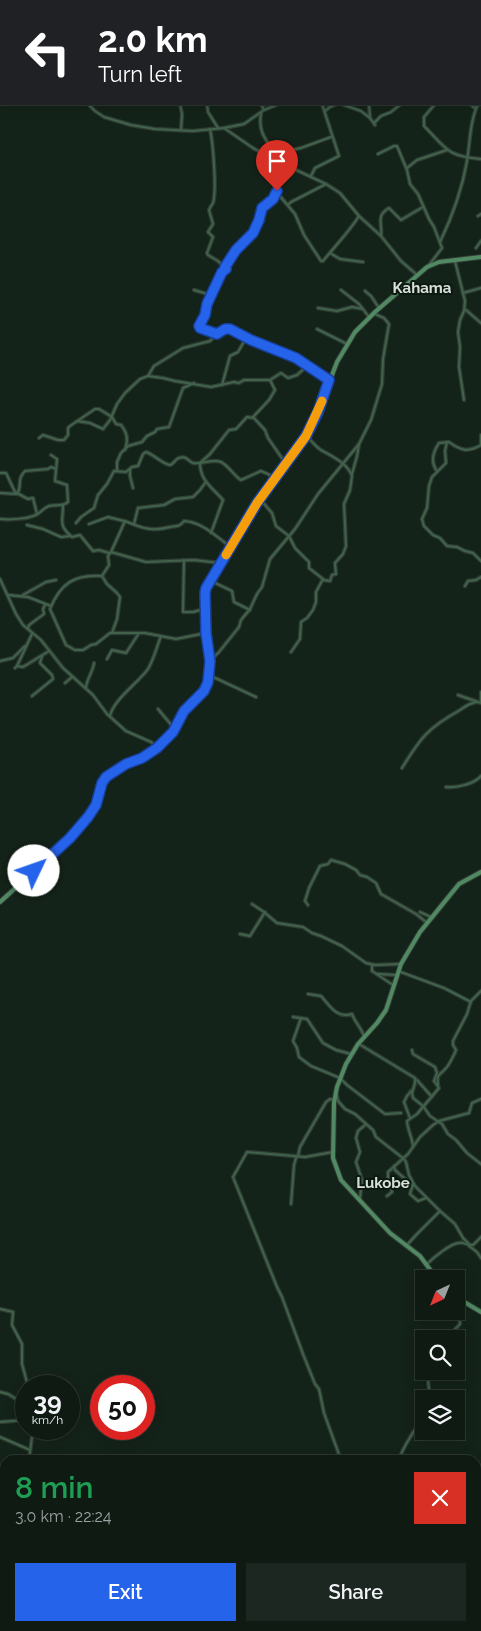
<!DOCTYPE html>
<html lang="en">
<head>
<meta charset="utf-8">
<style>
	body { margin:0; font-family:Raleway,sans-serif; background:#1d2721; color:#f1f3f6; height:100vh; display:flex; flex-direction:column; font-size:19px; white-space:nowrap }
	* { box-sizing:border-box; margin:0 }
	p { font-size:16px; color:#9ba1a0 }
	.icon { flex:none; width:28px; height:28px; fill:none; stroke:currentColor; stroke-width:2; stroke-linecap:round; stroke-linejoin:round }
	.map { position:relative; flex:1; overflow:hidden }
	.sheet { position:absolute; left:0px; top:1455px; width:481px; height:176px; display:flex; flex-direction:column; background:#0f1a13; border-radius:15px 15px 0 0; box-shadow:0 2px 12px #0003,0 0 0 1px #2f3833 }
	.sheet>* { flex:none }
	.top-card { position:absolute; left:0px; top:0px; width:481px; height:105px; box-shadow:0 2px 12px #0003,0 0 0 1px #2f3833; background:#202124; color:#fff; overflow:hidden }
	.needle { width:32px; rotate:223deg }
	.controls { position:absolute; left:415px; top:1270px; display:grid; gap:10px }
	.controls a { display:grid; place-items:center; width:50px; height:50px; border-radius:0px; background:#0f1a13; box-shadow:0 2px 12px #0003,0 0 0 1px #2f3833; font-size:25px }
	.speed { position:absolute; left:15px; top:1375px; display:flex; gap:10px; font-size:25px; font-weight:700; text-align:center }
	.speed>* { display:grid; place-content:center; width:65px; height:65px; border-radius:50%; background:#0f1a13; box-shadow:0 2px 12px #0003,0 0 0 1px #2f3833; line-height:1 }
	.speed small { font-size:12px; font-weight:400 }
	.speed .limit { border:8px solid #d22; background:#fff; color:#111 }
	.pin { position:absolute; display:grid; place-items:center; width:42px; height:42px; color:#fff; margin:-51px -21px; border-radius:50% 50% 50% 0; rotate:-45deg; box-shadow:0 0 5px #0007 }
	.pin .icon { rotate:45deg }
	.me { position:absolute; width:55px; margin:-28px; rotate:48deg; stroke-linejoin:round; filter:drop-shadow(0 0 4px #0008) }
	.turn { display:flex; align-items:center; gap:18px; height:105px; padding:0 15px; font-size:22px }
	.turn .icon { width:65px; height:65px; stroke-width:2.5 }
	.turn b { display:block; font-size:35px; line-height:42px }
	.round { display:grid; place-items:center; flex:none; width:52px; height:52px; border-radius:0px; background:#1d2721 }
	.overview { display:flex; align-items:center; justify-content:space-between; height:85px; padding:0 15px }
	h1 { font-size:30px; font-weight:600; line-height:38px; color:#1e9e55 }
	.button { display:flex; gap:10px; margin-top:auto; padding:10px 15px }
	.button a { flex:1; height:58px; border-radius:0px; background:#2563eb; color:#fff; font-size:20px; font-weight:600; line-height:58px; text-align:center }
	.button a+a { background:#1d2721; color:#f1f3f6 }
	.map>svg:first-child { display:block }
</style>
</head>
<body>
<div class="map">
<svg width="481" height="1631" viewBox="0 0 481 1631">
	<rect width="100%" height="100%" fill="#142319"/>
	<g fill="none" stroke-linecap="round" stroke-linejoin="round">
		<!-- stream -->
		<g stroke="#93406a" stroke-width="1">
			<path d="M173,1626v5"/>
			<path d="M283,1626l9,5"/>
		</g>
		<!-- street casing -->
		<g stroke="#2f3d34" stroke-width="4.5">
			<g id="street">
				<path d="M103,0l1,1"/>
				<path d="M161,0l1,1"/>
				<path d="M181,0l1,1"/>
				<path d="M200,0l1,1"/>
				<path d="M222,0l1,1"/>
				<path d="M281,0l2,1"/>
				<path d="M320,0l1,1"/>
				<path d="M364,0v1"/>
				<path d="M381,0l1,1"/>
				<path d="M64,1v-1"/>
				<path d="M132,1h2"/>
				<path d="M140,1l1,-1"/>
				<path d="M168,1l1,-1"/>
				<path d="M189,1l2,-1"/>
				<path d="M462,1v-1"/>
				<path d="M480,24l1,-2"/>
				<path d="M0,49l1,1"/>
				<path d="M480,52l1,1"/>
				<path d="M480,99l1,-3"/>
				<path d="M88,104l7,7 9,6 27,8 24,4 38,2 31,-3 29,20 24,13 49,23 14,9 19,23 22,20 20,25 16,14"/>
				<path d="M180,104l2,10 -1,16"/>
				<path d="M207,104l1,8 10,16"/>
				<path d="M261,104l3,6"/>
				<path d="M341,104l20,7 9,7"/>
				<path d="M369,104l1,14 5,7"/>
				<path d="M435,104l-11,13v9c23,23 22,30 57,33"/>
				<path d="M470,104l6,5"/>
				<path d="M325,111l5,-4 7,-3"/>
				<path d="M261,113c-4,24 10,28 15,48"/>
				<path d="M374,123l7,-7 10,-4 10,-8"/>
				<path d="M224,128l20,-4 20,-14 15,-6"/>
				<path d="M210,129c3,14 7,61 3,74 -1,2 -3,4 -4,7l4,14 -5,8 5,5 -6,16 1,2 10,6 8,8 -4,3 -15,32 -2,12 -6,10 1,2 17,6"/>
				<path d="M272,150l5,-1 5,3 19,-4 30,-11"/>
				<path d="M378,154l16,-8h3l10,24 3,14 8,10 11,25 5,8 8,21 -13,17"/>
				<path d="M270,159v16l9,20 16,19 9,21 17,26h2c12,-15 26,-29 36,-45"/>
				<path d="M407,168l10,-8 30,-10"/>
				<path d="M311,176l4,-8 24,-12 -17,-52"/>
				<path d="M289,204l2,-2 35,-18"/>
				<path d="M478,216l3,-2"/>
				<path d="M381,236c2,-11 -6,-20 8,-28l12,12 22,-13"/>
				<path d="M440,242c13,-27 22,-52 27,-81 3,-19 3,-40 11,-57h3"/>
				<path d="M476,248l5,-7"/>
				<path d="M330,253l10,6 23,3"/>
				<path d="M455,261l10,40 -1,10 -4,9 -2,12 2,15 -1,20 5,33"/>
				<path d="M225,266l11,-16 17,-17 6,-13 3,-12 11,-9 4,-8"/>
				<path d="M194,290l17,5"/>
				<path d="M341,290l18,14 10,13"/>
				<path d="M365,291l6,5 8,12"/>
				<path d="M463,293l18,-5"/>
				<path d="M318,308l19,3 15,-4 11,2"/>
				<path d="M466,310l15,13"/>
				<path d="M317,329l30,15"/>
				<path d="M148,376l15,2 12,3 36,6 23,-5 5,1 5,-3h26l11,-7 7,5 9,-3 10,-9"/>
				<path d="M270,380l5,10 -6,10 -16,17 12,13 3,8 18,26"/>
				<path d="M222,385l8,-29 8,-4 8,-14"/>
				<path d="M77,421l13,2 13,6 7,-9 7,-16 8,-11 15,-14 8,-3 6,-10 29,-18 27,-7 7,-7 10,-5 24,11 45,18 33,22"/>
				<path d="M306,436c5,4 10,11 15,14 11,6 27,14 31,26l-2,14 -6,14 2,42 -3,8 -8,9 1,11 -4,1 -2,6 -7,-1"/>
				<path d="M39,438l4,-3 15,5h6l4,-5v-7l2,-2 25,-17h4l13,8 4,7 5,1c7,9 7,15 4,25"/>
				<path d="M447,442l-2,9 1,12 -14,14 -3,9 -2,22 -5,11 2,7 9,9 7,3 7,8 10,1 8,4 8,2 8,8"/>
				<path d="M117,470v-8l4,-9 7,-7 14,-4 5,-6 8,-4 2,-3 12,-2 14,-39 11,-5"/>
				<path d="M130,470v6l3,12"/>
				<path d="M437,471c-7,-9 -4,-19 2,-28l10,-1c11,8 18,11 32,3v-10"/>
				<path d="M0,473h6l9,19 13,7 5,-1 4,16"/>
				<path d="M352,474l5,-18 2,-12 12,-24 11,-36 1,-25 6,-35 -5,-6 -9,-4"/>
				<path d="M0,493l17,1c6,-9 -1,-14 8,-23l23,-2 3,-2 5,2"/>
				<path d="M260,499l12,14 4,13 13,10 6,12 14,14v6l14,11 -7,13v10l-3,8 -6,8 -6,4 -1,17 -9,13"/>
				<path d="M63,505c0,17 -5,20 9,32l8,-2 13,16 6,-1 10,3"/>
				<path d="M0,519c10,1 32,0 39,-6 4,-3 5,-5 10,-7 7,-2 14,1 19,-4l-1,-17 -12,-4 2,-22 -6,-4"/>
				<path d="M76,523l5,-6 13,-9 4,-13 9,-11 7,-13 12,1 6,-5 6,-1 5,-12 3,-2c7,2 18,13 24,13 4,-1 5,-6 9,-7 7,-3 9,3 14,5 9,2 19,-5 28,-1 8,4 13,14 20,18l20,-9 7,3 7,5"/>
				<path d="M89,524l19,-7 16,4"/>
				<path d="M134,524l4,-16 26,-3 11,-6 18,-2 7,-7 5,-7"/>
				<path d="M27,525l16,4 18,8 9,-1"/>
				<path d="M211,533l12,-33c-10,-12 -23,-19 -23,-37l10,-9 19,-24 7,-1 11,-12 7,1"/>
				<path d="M111,552l14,-31c17,7 26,11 45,6 6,-1 10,0 14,-6 18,1 32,15 45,25"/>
				<path d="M184,560l-1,52h10l11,-3"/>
				<path d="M102,576l5,8 10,9 3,4 -3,22 -5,14"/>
				<path d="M0,579l16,35 7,11 18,15 22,28 30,27 14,19 19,17 25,11 6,5"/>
				<path d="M211,581l21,10 2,11 16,8"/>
				<path d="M465,586l3,-5 8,-1 5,-3"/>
				<path d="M8,595l20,2 23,9"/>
				<path d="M23,595l23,-13 10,-2"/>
				<path d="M28,629l1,-4 15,-11 -1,-5 2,-4"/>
				<path d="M206,633l-30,6 -31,-6h-35l-14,11 -5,1 -8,5h-8l-9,-5 -16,-36c10,-25 24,-35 52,-33l7,-11 -1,-9 3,-4 35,10 48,-2 26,3"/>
				<path d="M107,659l5,-9 14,3 13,-20"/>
				<path d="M0,661l13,-3 12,-12"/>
				<path d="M210,661l9,-9 20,-25 2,-7 9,-11 7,-15 5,-7 8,-28 25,-30 23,-35 41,-50"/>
				<path d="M17,666l15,-32"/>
				<path d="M15,668l2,-2 6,1 26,-16"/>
				<path d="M209,675l47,22"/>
				<path d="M65,683l7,-6"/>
				<path d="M86,688c0,-8 7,-16 8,-25"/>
				<path d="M481,692v10"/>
				<path d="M458,695l23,8"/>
				<path d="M32,696l21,-17 -1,-4 -12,-12 2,-7"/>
				<path d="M158,709l15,18"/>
				<path d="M110,716c3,-16 28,-33 38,-47 6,-10 9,-23 13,-33"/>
				<path d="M402,768c19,-31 26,-40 58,-58 6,-4 9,-7 17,-8"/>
				<path d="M446,787c11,1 28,-3 35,-11"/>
				<path d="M252,904l12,8 13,11 26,4 9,6 9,3 21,10 24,17 9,2 26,-1"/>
				<path d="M308,905l-3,-4 4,-13 11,-22 8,-2 3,-4 14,4 11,6 4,5 7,2 9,6 5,11 35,20 10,8"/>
				<path d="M420,912l11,5"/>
				<path d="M240,934l10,2 15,-24"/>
				<path d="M372,965v6l21,14"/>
				<path d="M398,971l46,17 27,14"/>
				<path d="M377,974l20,1"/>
				<path d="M308,994l13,2c9,10 16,23 31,18 3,9 10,14 12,23"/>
				<path d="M293,1017l14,2 16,24 13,7 15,4"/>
				<path d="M301,1018l-8,23 4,7 2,9 12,9 29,12 7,7 38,29 16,-1"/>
				<path d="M359,1044l56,34v5l-3,10 1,5 10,8 7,10 12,8 6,10 8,6 11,13 14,11"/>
				<path d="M412,1050l1,4 22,13 2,6 -3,8 5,7 -22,26 -10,7c1,11 6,18 6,26"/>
				<path d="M417,1080l15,17"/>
				<path d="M438,1086c0,-2 -1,-7 0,-9 1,-3 6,-6 8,-9 2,-1 9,-15 10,-18l-3,-5v-4l14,-27 4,-13 10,-10"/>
				<path d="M337,1096l1,5 7,8 10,5 18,16 3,7 28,22 2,3 3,13 6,11 25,25 15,13 8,14 7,7h3l8,-8"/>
				<path d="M410,1118l-6,-16 3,-6 4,-5"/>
				<path d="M333,1152l-28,5 -58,-5 -14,25 44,110 5,10 21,57 12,30 4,5 5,24 17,47"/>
				<path d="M394,1166l1,4 18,16"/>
				<path d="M413,1184l-3,10 8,7 8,-3"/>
				<path d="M387,1196l5,-4 -4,-15v-5l20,-18 12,-17 13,-12 6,-4 30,-8 3,-10 9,-4"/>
				<path d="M360,1198l2,-18 -6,-18 4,-10 -4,-14 2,-7 7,-6"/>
				<path d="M291,1204l3,-39 2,-7 2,-2 2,-9 26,-45 4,-3 5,1"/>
				<path d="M407,1245l9,-10 24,-24"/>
				<path d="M469,1246l8,6 4,6"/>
				<path d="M427,1264c6,-6 24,-21 32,-21 5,-1 8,2 12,2"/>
				<path d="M0,1309l13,3 -1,13 10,19v20l6,22"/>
				<path d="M446,1339l14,-15 -3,-26"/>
				<path d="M0,1392l8,2 18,11"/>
				<path d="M426,1399l3,-10 -2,-18"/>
				<path d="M0,1422l26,-2"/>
				<path d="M0,1437l30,13"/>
				<path d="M29,1460l4,-31"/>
				<path d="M399,1460c3,-11 9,-19 15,-29 6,-8 7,-17 10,-26"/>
				<path d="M0,1488l5,2"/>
				<path d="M0,1507l5,2"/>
				<path d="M0,1555h5"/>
				<path d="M0,1571h5"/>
				<path d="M476,1575l5,-1"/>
				<path d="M0,1603l5,-1"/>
				<path d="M406,1626l1,5"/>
				<path d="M40,1631l1,-5"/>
			</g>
		</g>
		<!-- secondary casing -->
		<g stroke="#2f3d34" stroke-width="6">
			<g id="secondary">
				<path d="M0,902l64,-58 14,-14 18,-25 6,-22 4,-6 20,-13 16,-6 15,-11 16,-15 11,-21 20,-20 4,-9 2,-21 -4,-28 -1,-40 1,-5 51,-85 49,-67 12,-24 19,-50 18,-30 20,-20 52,-45 12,-5 42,-5"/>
				<path d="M437,1279l-17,-23 -30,-23 -49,-53 -8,-22 1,-55 3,-16 9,-23 12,-20 19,-21 9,-13 15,-46 19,-32 39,-48 22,-12"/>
				<path d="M456,1297l25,15"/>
			</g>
		</g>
		<!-- street -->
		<use href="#street" stroke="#41624b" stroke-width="2"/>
		<!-- secondary -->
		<use href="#secondary" stroke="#518963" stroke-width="4"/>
	</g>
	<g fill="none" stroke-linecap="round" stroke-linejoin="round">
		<!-- route casing -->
		<g stroke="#184099" stroke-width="12">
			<path id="route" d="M34,871l36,-33 18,-21 8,-12 6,-22 4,-6 20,-13 16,-6 15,-10 16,-16 11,-21 20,-20 4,-9 2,-21 -4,-28 -1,-40 1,-5 51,-85 49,-67 12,-24 11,-32 -33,-22 -45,-18 -21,-11h-5l-8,5 -17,-6 -1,-2 6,-11 2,-11 15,-32 4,-3 -1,-2 11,-17 17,-17 6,-13 3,-12 11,-9 4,-8"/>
		</g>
		<!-- route -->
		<use href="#route" stroke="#2563eb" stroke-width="9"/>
		<!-- slow -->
		<path stroke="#f59e0b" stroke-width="9" d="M226,555l31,-52 49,-67 16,-35"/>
	</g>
	<g text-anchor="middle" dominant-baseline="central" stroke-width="4" stroke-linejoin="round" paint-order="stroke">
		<!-- quarter labels -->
		<g font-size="15" font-weight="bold" fill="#d7e0d9" stroke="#0b1910">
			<text x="422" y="288">Kahama</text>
			<text x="383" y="1183">Lukobe</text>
		</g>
	</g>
</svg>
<div class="controls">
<a><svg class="needle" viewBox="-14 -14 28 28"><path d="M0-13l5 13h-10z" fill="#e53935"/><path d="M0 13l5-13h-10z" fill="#9ba1a0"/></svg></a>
<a><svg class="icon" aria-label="search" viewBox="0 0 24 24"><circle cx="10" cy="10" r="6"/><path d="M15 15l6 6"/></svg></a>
<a><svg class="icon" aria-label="layers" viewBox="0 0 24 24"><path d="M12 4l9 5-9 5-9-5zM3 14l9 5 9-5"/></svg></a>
</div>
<div class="speed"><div>39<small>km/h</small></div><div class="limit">50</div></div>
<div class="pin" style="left:277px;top:191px;background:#d93025"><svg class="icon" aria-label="arrive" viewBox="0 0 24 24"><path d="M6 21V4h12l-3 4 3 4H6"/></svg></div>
<svg class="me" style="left:34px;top:871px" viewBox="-20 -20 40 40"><circle r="19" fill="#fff"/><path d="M0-13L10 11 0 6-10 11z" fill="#2563eb"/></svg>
<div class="top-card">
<div class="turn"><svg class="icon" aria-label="left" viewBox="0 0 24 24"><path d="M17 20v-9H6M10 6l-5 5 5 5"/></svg><div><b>2.0 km</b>Turn left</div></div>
</div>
<section class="sheet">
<div class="overview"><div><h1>8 min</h1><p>3.0 km · 22:24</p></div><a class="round" style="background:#d93025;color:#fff"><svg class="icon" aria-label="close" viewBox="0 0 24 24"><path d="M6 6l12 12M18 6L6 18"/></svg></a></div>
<div class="button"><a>Exit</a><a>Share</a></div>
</section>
</div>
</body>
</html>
